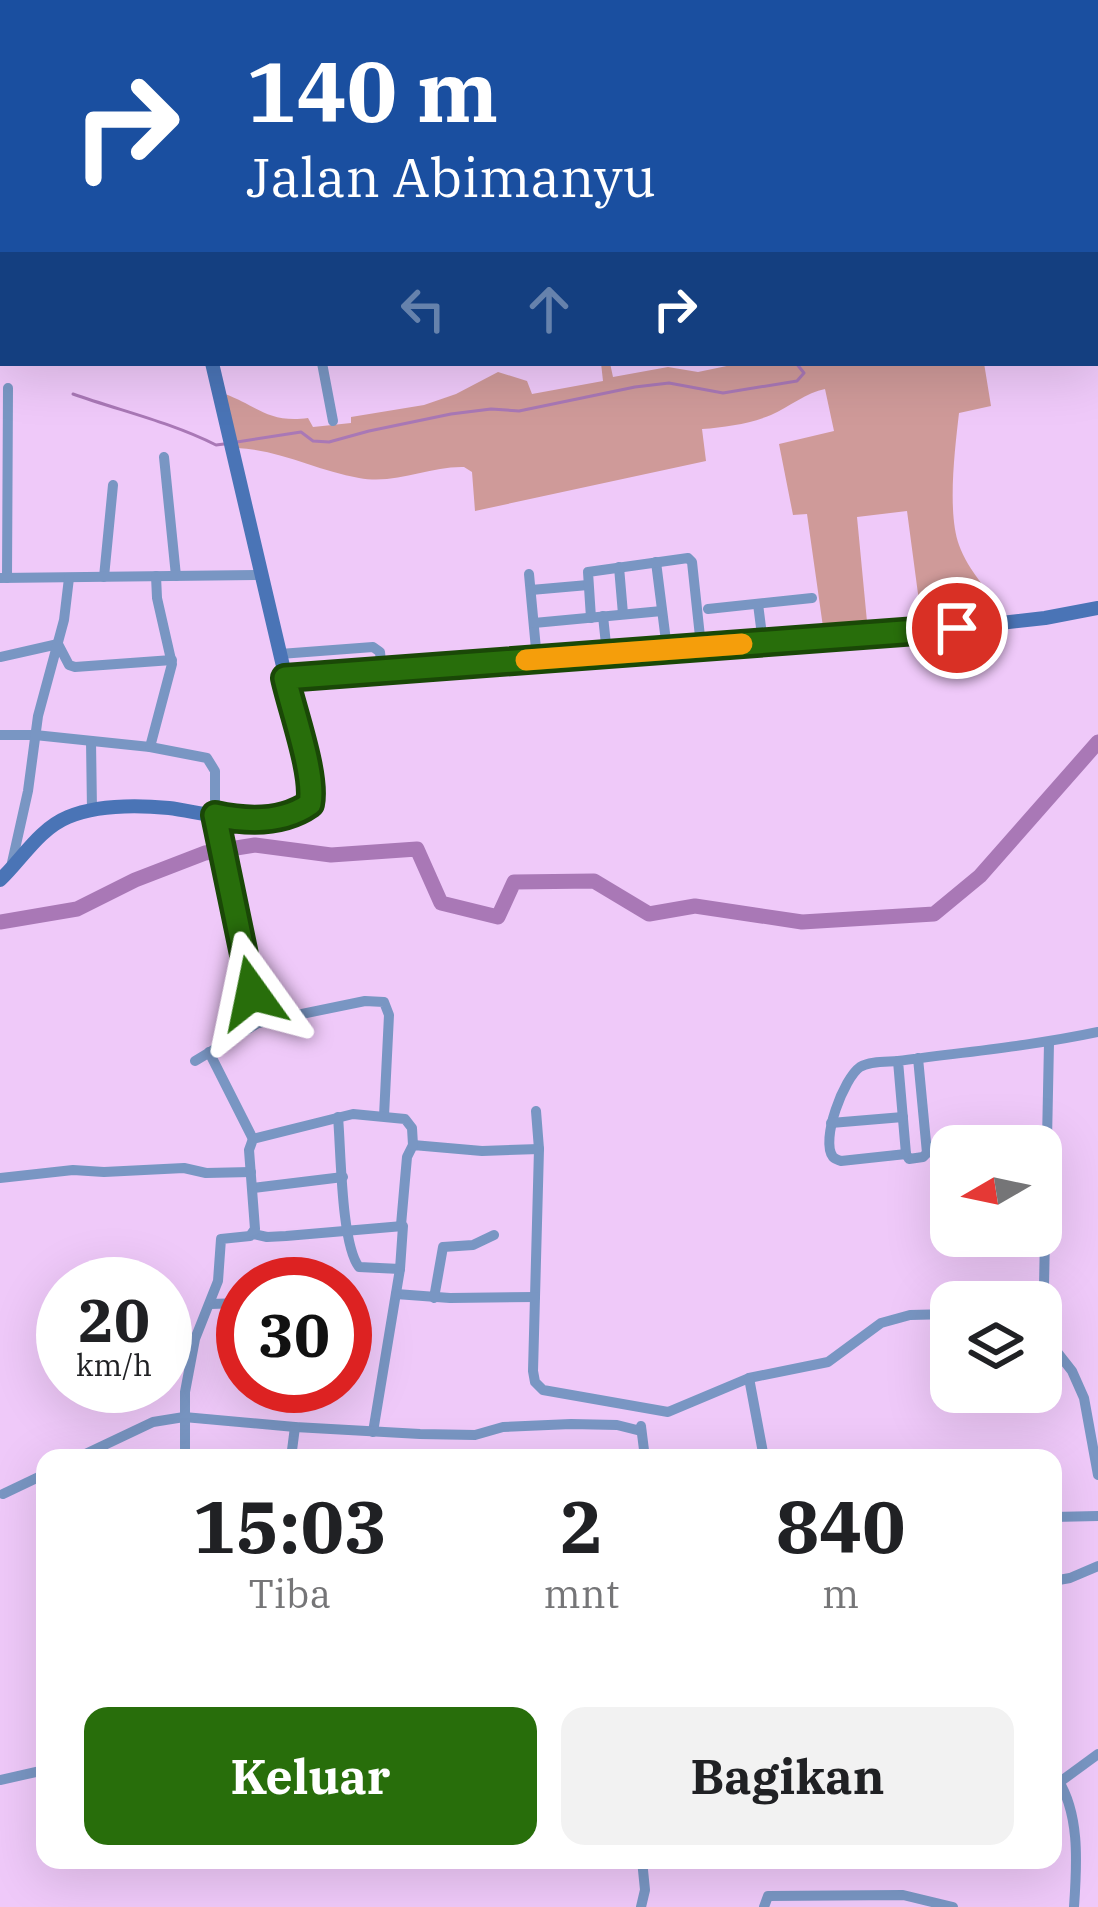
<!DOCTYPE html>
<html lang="id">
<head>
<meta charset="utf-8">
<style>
	body { margin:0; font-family:"IBM Plex Serif",serif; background:#f2f2f2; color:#202124; height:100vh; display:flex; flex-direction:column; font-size:45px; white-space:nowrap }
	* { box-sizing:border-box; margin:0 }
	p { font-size:39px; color:#757577 }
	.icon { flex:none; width:66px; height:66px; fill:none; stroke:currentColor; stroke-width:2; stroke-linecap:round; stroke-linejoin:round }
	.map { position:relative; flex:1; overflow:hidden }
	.side { position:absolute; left:36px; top:1449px; width:1026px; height:420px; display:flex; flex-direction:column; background:#fff; border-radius:24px; box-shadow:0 12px 48px #0002 }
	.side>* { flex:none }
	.banner { position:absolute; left:0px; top:0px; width:1098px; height:366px; box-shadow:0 12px 48px #0002; background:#1a4fa0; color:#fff; overflow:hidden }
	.needle { width:78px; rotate:261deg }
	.fabs { position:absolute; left:930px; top:1125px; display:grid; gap:24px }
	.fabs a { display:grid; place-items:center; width:132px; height:132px; border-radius:24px; background:#fff; box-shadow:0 12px 48px #0002; font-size:60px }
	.speed { position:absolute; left:36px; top:1257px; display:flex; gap:24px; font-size:60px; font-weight:700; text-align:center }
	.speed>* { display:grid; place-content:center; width:156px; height:156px; border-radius:50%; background:#fff; box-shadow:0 12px 48px #0002; line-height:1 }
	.speed small { font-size:30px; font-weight:400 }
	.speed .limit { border:18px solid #d22; background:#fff; color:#111 }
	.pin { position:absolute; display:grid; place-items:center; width:102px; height:102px; color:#fff; margin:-51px; border:6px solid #fff; border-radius:50%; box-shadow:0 3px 12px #0007 }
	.me { position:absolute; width:132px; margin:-66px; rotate:348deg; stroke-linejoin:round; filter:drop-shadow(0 0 9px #0008) }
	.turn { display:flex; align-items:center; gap:42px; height:252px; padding:0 48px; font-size:54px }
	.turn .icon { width:156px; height:156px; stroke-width:2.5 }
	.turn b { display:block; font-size:84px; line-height:102px }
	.lanes { display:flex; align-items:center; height:114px; padding:0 48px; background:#0003; justify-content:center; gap:60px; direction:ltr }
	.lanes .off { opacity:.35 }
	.eta { display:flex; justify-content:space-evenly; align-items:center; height:204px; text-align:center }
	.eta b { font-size:72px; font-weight:800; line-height:84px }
	.button { display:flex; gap:24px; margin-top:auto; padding:24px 48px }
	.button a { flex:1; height:138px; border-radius:24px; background:#286e0b; color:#fff; font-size:48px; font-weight:800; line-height:138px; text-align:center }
	.button a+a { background:#f2f2f2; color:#202124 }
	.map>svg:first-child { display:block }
</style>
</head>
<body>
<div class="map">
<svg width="1098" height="1907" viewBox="0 0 1098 1907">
	<rect width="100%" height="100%" fill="#efc9f9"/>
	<!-- green -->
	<path fill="#cf9a99" d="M601,363h9l3,14 55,-10 30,5 43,-9h243l7,43 -32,7c-4,35 -12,99 0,132 9,26 32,49 48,71l-85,8 -15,-113 -50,6 11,115 -44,2 -17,-120 -14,1 -14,-71 55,-13 -9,-42c-18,3 -36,18 -54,26 -22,9 -45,12 -69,14l4,32 -231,50 -3,-39 -8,-5c-35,-1 -68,18 -105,11 -41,-7 -78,-28 -122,-30l-12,-54c34,13 44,29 83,24l5,9 38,-4v-6l73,-12 32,-11 42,-22 29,9 5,13 71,-13z"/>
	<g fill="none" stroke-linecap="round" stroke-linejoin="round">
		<!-- stream -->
		<g stroke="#a978b6" stroke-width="3">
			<path d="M1095,203l3,-2"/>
			<path d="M73,394c48,17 97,28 143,51l8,-1"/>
			<path d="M237,442l64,-10 12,9 16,1 40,-11 82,-17 40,-5 28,2 116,-24 34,-4 54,10 74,-12 7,-8 -8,-10"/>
		</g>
		<!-- river -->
		<path stroke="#a978b6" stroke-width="15" d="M0,922l77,-13 58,-29 70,-27 50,-8 76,10 86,-6 24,54 57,14 16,-35 80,-1 55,33 46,-8 107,16 132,-8 46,-38 118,-134"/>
		<!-- street -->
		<g stroke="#7996c3" stroke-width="10">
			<path d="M391,0v3"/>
			<path d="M476,0l1,3"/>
			<path d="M539,0l1,3"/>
			<path d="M598,0l4,3"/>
			<path d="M419,3l25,-3"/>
			<path d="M322,363l11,58"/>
			<path d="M164,457l12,119"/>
			<path d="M656,562l11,87"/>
			<path d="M619,567l4,47"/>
			<path d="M529,574l8,86"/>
			<path d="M104,577l9,-92"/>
			<path d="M0,578l262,-3"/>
			<path d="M7,578l1,-190"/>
			<path d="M531,590l57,-5"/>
			<path d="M758,604l5,39"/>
			<path d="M708,609l104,-11"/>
			<path d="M603,616l4,38"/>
			<path d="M591,618l-3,-46 100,-14 4,4 9,84"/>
			<path d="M534,623l128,-12"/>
			<path d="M280,654l93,-7 7,5 2,20"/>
			<path d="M0,657l58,-13 11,21 6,2 97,-7"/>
			<path d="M0,735h35l115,12 57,11 8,13v44l43,208"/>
			<path d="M91,741l1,69"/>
			<path d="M150,747l22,-83 -15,-66 -1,-22"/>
			<path d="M11,867l17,-76 10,-75 26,-96 5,-42"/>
			<path d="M1049,1043l-6,291 29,37 12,27 14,77"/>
			<path d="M209,1052l44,87"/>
			<path d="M918,1058l9,95 -4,4 -14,2 -3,-5 -8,-93c67,-9 134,-15 200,-29"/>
			<path d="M195,1061l63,-38 107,-22 19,1 5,13 -5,101"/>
			<path d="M898,1061c-12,1 -28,0 -38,6 -16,11 -40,73 -27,90 2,2 5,3 8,4l65,-7"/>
			<path d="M536,1111l3,38 -6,222 2,11 8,8 125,22 81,-34 79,-16 53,-39 29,-8 41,-1"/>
			<path d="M338,1117c3,33 3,127 21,150l41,2"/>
			<path d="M831,1123l72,-6"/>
			<path d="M0,1178l73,-8 31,2 80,-4 22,5 45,-1"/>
			<path d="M253,1188l90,-11"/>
			<path d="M401,1225l6,-68 6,-12 69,6 57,-2"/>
			<path d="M253,1234l14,3 19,-1 117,-10 -3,43 -27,163"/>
			<path d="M396,1294l54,4 85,-1"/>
			<path d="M434,1298l9,-51 30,-2 21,-10"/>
			<path d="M210,1304l33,-1"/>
			<path d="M749,1378l15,80"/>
			<path d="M641,1426l4,32"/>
			<path d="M77,1458l76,-36 31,-5 111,10 125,7 55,1 28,-8 68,-3 46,1 24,6"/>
			<path d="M185,1458v-66l10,-53 23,-58 3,-42 29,-3 5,-7 -6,-79 4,-11 100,-25 52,5 7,9 1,17"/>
			<path d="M291,1458l4,-31"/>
			<path d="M3,1494l42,-20"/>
			<path d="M1053,1517l45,-1"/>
			<path d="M1053,1581l17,-3 28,-12"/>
			<path d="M1053,1773c28,35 24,92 21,134"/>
			<path d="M0,1780l45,-10"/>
			<path d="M1053,1787l45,-33"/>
			<path d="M641,1907l4,-17 -3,-30"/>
			<path d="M764,1907l4,-11 135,-1 50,12"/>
		</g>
		<!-- secondary -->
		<g stroke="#4a74b6" stroke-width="14">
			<path d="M108,0v3"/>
			<path d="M933,0l1,3"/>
			<path d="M1095,52h3"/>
			<path d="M0,182h3"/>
			<path d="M1095,285l3,5"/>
			<path d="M285,678l672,-50 88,-10 53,-10"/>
			<path d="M0,880c22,-21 39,-51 68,-63 29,-12 69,-12 101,-9 39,5 112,27 143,-7l-3,-24 -97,-414"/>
		</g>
		<!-- highway -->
		<g stroke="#154590" stroke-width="18">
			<path d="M126,0l1,3"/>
			<path d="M0,201l3,-1"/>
		</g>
	</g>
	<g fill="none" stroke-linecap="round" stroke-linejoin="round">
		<!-- route casing -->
		<g stroke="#1a4807" stroke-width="30">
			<path id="route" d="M252,993l-37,-178c32,7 68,8 95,-11 6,-29 -18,-94 -25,-126l672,-50"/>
		</g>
		<!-- route -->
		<use href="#route" stroke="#286e0b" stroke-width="21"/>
		<!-- slow -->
		<path stroke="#f59e0b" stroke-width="21" d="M526,660l216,-16"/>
	</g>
</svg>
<div class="fabs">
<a><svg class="needle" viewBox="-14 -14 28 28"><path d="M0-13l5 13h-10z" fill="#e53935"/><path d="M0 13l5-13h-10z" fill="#757577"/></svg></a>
<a><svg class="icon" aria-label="layers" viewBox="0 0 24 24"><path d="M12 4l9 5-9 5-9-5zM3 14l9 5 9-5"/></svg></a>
</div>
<div class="speed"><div>20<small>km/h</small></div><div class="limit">30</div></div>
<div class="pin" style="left:957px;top:628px;background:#d93025"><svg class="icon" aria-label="arrive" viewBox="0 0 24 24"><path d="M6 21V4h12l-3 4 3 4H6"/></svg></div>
<svg class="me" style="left:252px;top:993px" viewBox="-20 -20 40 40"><path d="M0-17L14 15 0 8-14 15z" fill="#286e0b" stroke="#fff" stroke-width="4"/></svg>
<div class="banner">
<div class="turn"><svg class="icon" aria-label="right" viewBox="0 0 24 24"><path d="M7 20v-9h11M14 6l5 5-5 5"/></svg><div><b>140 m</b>Jalan Abimanyu</div></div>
<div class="lanes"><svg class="icon off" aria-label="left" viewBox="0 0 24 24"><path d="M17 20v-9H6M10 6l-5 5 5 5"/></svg><svg class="icon off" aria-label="ahead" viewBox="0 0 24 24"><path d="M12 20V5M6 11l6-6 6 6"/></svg><svg class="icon" aria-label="right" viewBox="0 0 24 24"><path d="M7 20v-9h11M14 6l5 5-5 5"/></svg></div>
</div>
<section class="side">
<div class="eta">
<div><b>15:03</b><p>Tiba</p></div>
<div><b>2</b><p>mnt</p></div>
<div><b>840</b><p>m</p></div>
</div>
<div class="button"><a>Keluar</a><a>Bagikan</a></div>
</section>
</div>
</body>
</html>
